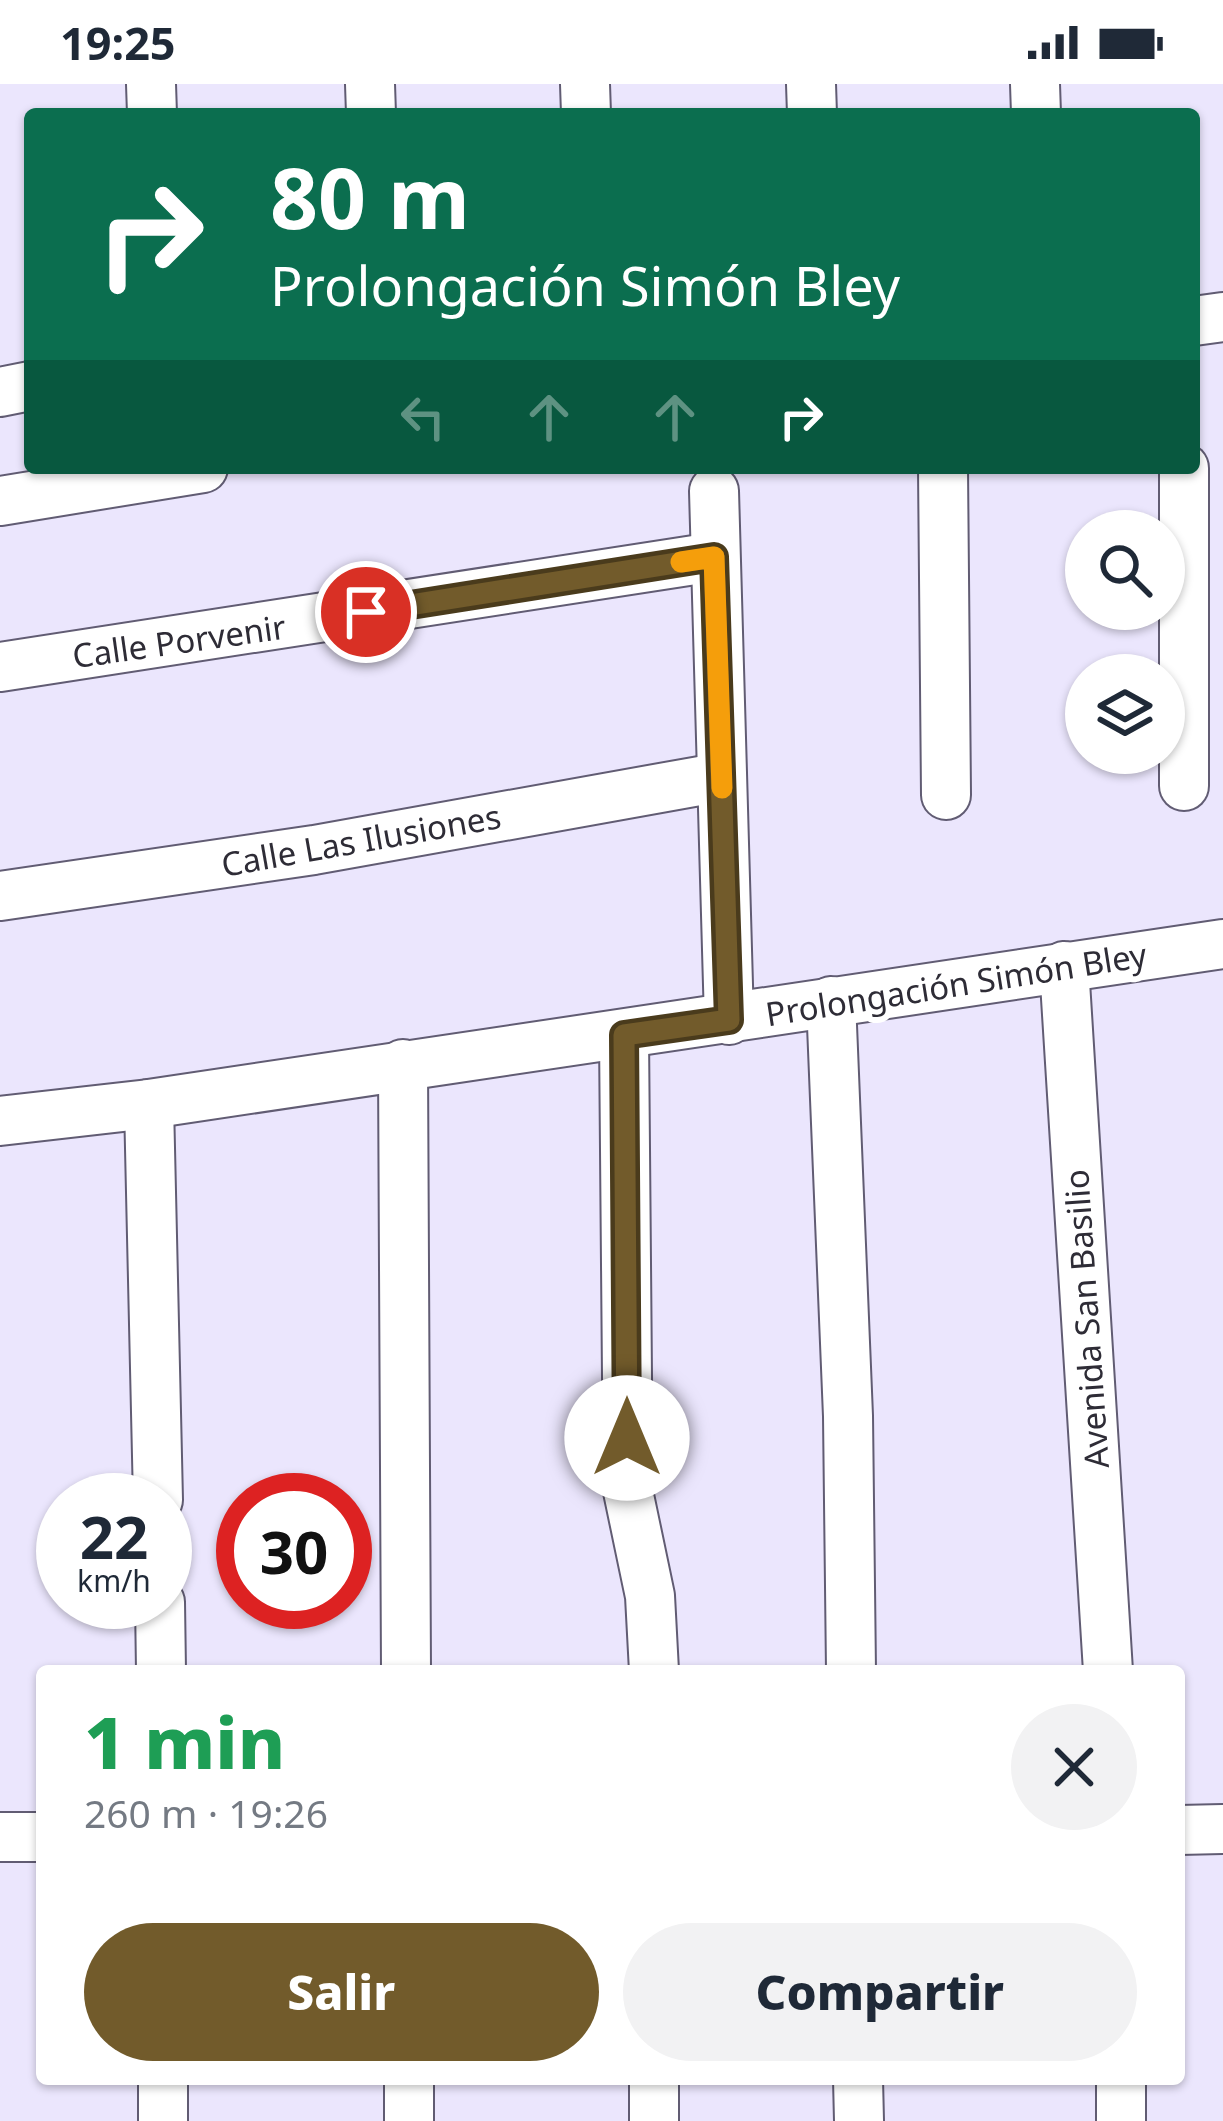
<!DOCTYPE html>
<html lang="es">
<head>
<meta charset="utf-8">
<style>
	body { margin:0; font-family:"Noto Sans",sans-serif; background:#f2f2f3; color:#1f2937; height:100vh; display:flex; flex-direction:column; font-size:45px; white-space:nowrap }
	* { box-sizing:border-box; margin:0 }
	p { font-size:39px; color:#747a83 }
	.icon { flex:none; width:66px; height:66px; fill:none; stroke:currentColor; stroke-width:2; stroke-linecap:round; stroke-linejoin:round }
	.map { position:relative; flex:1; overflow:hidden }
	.side { position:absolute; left:36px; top:1581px; width:1149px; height:420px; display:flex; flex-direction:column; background:#fff; border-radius:12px; box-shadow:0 3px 9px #0004 }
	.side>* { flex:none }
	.banner { position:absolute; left:24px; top:24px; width:1176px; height:366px; border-radius:12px; box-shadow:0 3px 9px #0004; background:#0b6e4f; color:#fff; overflow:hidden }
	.buttons { position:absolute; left:1065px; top:426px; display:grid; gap:24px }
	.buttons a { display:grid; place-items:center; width:120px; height:120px; border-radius:50%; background:#fff; box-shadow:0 3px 9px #0004; font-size:60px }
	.speed { position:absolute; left:36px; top:1389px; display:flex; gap:24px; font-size:60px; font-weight:700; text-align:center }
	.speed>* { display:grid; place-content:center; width:156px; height:156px; border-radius:50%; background:#fff; box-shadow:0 3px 9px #0004; line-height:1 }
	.speed small { font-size:30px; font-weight:400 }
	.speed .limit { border:18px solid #d22; background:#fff; color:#111 }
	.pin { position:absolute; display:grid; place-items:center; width:102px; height:102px; color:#fff; margin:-51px; border:6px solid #fff; border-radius:50%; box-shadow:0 3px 12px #0007 }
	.me { position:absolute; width:132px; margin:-66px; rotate:0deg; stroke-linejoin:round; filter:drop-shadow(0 0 9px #0008) }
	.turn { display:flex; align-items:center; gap:42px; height:252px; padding:0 48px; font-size:54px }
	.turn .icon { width:156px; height:156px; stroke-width:2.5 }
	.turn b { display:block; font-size:84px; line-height:102px }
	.lanes { display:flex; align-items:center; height:114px; padding:0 48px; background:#0003; justify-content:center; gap:60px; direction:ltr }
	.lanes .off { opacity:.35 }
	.round { display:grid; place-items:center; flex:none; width:126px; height:126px; border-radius:63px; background:#f2f2f3 }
	.summary { display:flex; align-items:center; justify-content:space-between; height:204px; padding:0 48px }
	h1 { font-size:72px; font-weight:800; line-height:90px; color:#1e9e55 }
	.primary-button { display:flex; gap:24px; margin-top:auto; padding:24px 48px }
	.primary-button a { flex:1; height:138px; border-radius:72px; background:#725b2b; color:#fff; font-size:48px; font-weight:800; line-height:138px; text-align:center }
	.primary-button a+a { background:#f2f2f3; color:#1f2937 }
	.status { display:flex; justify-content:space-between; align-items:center; height:84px; padding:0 60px; background:#fff; direction:ltr }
	.status svg { height:33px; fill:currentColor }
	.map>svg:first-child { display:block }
</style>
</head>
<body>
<div class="status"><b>19:25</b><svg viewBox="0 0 49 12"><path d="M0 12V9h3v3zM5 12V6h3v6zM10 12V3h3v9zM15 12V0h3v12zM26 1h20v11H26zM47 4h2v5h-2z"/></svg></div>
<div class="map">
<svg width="1223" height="2037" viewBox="0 0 1223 2037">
	<rect width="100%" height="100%" fill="#ebe6fd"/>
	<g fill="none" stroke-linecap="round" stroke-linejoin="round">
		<!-- minor casing -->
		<g stroke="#615c73" stroke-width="52">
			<g id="minor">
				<path d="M151,0l1,30"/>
				<path d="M370,0l1,30"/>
				<path d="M585,0l1,30"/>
				<path d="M811,0l1,30"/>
				<path d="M1035,0l1,30"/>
				<path d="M1194,237l29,-4"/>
				<path d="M0,308l30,-6"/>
				<path d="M943,384l3,327"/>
				<path d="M714,407l15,529"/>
				<path d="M0,417l203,-33"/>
				<path d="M0,583l714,-110"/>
				<path d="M1184,702v-318"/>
				<path d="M0,812l314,-46 408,-73"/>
				<path d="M1064,882l44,705"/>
				<path d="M831,917l17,415 3,255"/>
				<path d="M624,951l4,456 22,105 4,75"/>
				<path d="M403,980l3,607"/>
				<path d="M149,1020l9,396"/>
				<path d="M0,1037l149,-17 1074,-160"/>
				<path d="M160,1518l1,69"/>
				<path d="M1179,1746l44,-1"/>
				<path d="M0,1753h42"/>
				<path d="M409,1995v42"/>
				<path d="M858,1995l1,42"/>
				<path d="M1121,1995v42"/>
				<path d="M163,2037v-42"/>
				<path d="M654,2037v-42"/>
			</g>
		</g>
		<!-- minor -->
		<use href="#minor" stroke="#fff" stroke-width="48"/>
	</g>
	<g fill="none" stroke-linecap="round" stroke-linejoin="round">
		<!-- route casing -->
		<g stroke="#4a3b1c" stroke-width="30">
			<path id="route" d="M366,528l348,-55 15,463 -105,15 3,403"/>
		</g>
		<!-- route -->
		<use href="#route" stroke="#725b2b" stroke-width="21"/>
		<!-- slow -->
		<path stroke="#f59e0b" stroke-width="21" d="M681,478l33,-5 8,231"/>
	</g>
	<g text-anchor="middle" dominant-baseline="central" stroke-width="12" stroke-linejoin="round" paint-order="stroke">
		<!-- street labels -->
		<g font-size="33" fill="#2e2c36" stroke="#fff">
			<text transform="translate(179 557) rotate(-8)">Calle Porvenir</text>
			<text transform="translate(361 756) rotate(-10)">Calle Las Ilusiones</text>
			<text transform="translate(956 900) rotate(-9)">Prolongación Simón Bley</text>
			<text transform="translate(1086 1235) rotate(-94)">Avenida San Basilio</text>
		</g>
	</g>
</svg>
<div class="buttons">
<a><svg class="icon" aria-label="search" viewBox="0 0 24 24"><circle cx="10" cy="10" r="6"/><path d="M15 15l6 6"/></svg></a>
<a><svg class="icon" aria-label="layers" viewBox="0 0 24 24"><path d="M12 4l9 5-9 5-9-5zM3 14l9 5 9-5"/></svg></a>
</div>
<div class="speed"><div>22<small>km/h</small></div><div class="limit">30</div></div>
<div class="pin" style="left:366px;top:528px;background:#d93025"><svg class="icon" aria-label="arrive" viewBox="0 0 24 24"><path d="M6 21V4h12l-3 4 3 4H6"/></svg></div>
<svg class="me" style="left:627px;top:1354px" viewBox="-20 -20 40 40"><circle r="19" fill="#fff"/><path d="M0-13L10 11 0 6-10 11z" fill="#725b2b"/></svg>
<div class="banner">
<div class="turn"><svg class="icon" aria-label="right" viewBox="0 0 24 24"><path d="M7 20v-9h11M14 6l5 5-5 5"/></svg><div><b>80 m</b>Prolongación Simón Bley</div></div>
<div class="lanes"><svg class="icon off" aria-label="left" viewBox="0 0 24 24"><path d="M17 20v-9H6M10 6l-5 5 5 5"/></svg><svg class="icon off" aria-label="ahead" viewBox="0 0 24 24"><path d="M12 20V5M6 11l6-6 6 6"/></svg><svg class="icon off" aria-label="ahead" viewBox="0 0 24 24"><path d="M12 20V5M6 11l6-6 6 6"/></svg><svg class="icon" aria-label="right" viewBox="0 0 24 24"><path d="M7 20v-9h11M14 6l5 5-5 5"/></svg></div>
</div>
<section class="side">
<div class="summary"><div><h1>1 min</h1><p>260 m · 19:26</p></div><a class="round"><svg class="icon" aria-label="close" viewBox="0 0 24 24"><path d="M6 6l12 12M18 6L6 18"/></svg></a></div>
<div class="primary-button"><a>Salir</a><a>Compartir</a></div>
</section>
</div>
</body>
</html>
